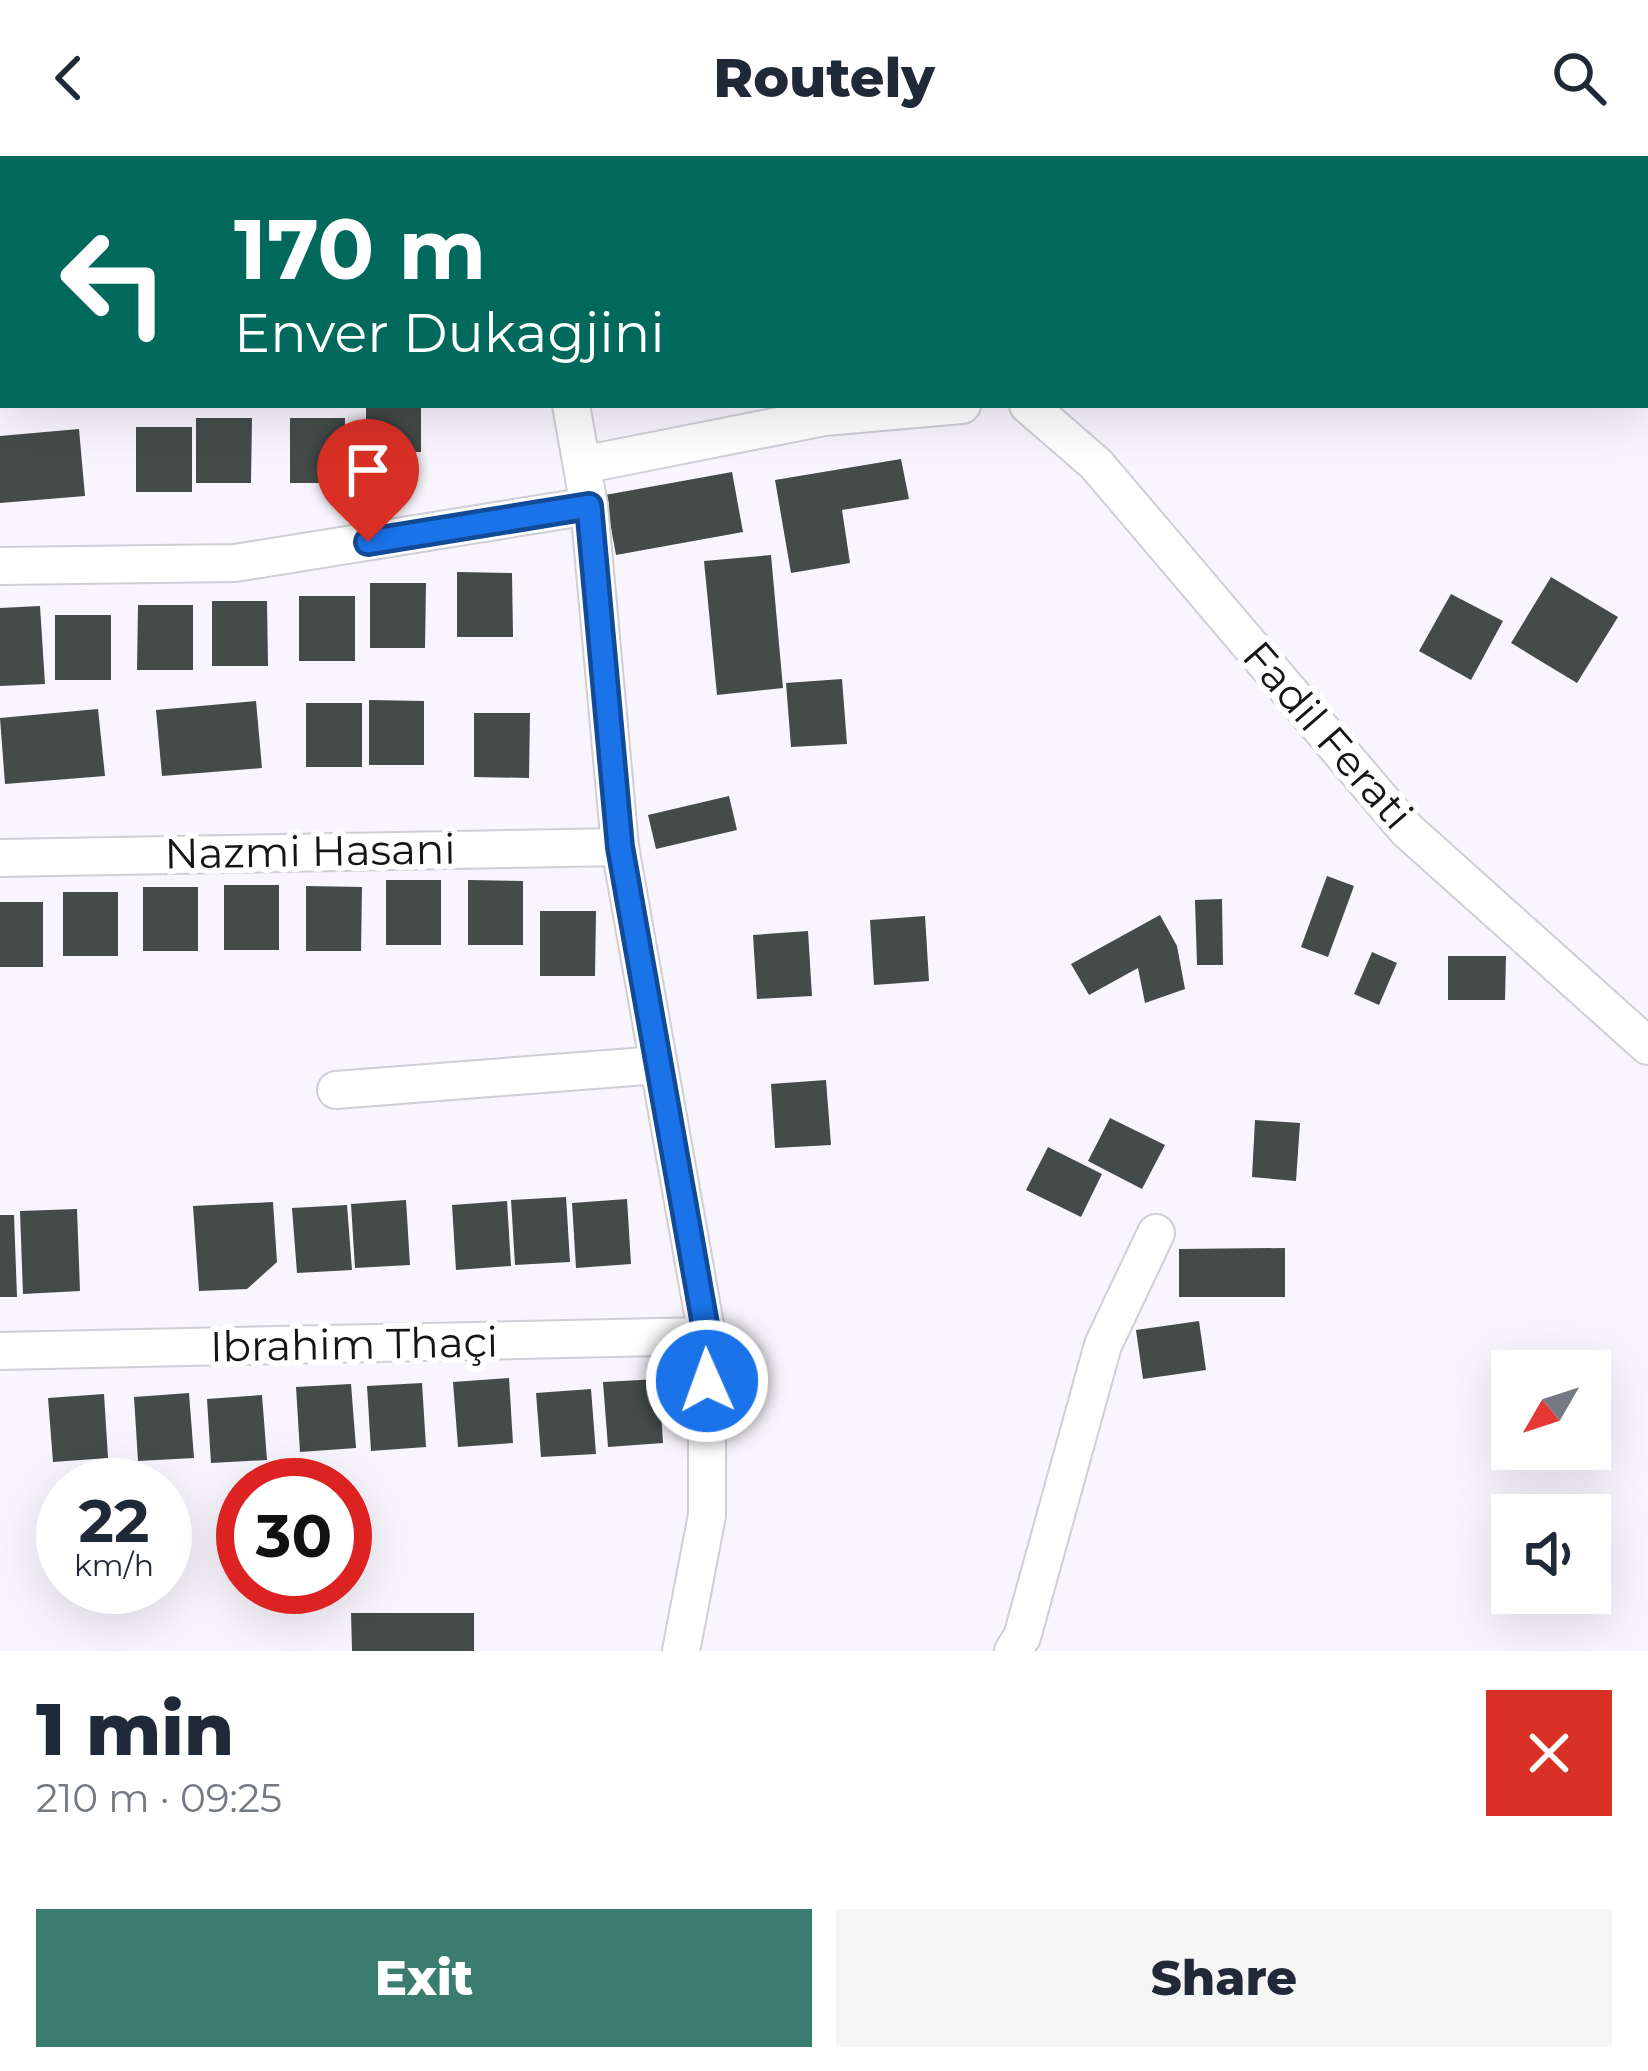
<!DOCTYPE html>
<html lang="en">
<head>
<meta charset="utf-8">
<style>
	body { margin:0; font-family:Montserrat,sans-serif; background:#f6f6f7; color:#1f2937; height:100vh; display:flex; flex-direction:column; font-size:45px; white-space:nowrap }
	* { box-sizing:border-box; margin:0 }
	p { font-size:39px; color:#747a83 }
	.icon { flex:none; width:66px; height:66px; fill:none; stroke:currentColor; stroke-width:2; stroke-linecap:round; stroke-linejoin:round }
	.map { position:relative; height:1495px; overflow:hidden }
	.details { display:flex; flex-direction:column; background:#fff; flex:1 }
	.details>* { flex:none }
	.hud { position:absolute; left:0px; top:0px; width:1650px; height:252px; box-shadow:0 12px 48px #0002; background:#00695c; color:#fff; overflow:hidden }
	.needle { width:78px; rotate:231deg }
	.controls { position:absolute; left:1491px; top:1194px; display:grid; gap:24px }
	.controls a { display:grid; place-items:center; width:120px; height:120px; border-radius:0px; background:#fff; box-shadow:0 12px 48px #0002; font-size:60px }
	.speed { position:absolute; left:36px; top:1302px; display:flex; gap:24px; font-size:60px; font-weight:700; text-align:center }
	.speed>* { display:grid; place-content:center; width:156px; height:156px; border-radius:50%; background:#fff; box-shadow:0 12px 48px #0002; line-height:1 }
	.speed small { font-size:30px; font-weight:400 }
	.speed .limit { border:18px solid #d22; background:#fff; color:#111 }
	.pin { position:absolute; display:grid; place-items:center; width:102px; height:102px; color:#fff; margin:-123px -51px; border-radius:50% 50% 50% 0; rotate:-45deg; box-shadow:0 0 12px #0007 }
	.pin .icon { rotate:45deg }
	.me { position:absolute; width:132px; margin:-66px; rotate:358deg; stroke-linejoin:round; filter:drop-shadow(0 0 9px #0008) }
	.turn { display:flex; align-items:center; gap:42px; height:252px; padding:0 36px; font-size:54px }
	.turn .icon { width:156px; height:156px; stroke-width:2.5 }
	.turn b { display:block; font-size:84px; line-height:102px }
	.round { display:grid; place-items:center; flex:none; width:126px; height:126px; border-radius:0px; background:#f6f6f7 }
	.head { display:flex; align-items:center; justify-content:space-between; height:204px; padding:0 36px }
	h1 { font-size:72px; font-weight:800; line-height:90px }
	.action { display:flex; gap:24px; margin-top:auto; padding:24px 36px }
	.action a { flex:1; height:138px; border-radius:0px; background:#3a7c6d; color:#fff; font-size:48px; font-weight:800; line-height:138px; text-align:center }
	.action a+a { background:#f6f6f7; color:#1f2937 }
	header { display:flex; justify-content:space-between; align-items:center; height:156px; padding:0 36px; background:#fff; font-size:54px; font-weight:800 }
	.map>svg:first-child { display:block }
</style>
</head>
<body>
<header><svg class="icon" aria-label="back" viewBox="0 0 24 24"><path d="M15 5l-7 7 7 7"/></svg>Routely<svg class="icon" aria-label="search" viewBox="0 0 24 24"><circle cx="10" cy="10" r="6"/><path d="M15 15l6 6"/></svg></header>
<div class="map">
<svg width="1648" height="1495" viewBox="0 0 1648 1495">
	<rect width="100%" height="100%" fill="#f8f5fc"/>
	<!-- building -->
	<g fill="#444b49">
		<rect x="366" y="249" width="55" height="47"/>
		<path d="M196,262h56l-1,65h-55z"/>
		<rect x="290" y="262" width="55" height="65"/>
		<rect x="136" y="271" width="56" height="65"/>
		<path d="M79,273l6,67 -85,7v-67z"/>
		<path d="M901,303l8,40 -67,11 8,53 -59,10 -16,-93z"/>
		<path d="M732,316l11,60 -127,23 -11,-60z"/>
		<path d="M771,399l12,133 -66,7 -13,-134z"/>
		<path d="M457,416l55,1 1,64h-56z"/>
		<path d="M1551,421l67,40 -41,66 -66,-40z"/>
		<path d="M370,427h56l-1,65h-55z"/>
		<path d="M1451,438l52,27 -32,59 -52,-29z"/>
		<rect x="299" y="440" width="56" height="65"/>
		<path d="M212,445h55l1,65h-56z"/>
		<path d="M138,449h55v65h-56z"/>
		<path d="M40,450l5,78 -45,2v-78z"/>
		<rect x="55" y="459" width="56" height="65"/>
		<path d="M842,523l5,65 -56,3 -5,-64z"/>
		<path d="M369,544l55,1v64h-55z"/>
		<path d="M256,545l6,67 -100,8 -6,-66z"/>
		<rect x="306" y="547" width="56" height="64"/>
		<path d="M98,553l7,67 -100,8 -5,-66z"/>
		<path d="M474,557h56l-1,65 -55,-1z"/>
		<path d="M729,640l8,34 -81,19 -8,-34z"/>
		<path d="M1327,720l27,10 -26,71 -27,-10z"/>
		<rect x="386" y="724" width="55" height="65"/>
		<path d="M468,724l55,1v64h-55z"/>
		<rect x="224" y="729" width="55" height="65"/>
		<path d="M306,730l56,1 -1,64h-55z"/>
		<rect x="143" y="731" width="55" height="64"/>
		<rect x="63" y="736" width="55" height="64"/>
		<path d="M1222,743l1,66h-26l-2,-65z"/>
		<rect x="0" y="746" width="43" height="65"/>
		<path d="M540,755h56l-1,65h-55z"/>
		<path d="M1160,759l17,31 8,43 -40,14 -7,-35 -49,27 -18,-31z"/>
		<path d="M925,760l4,65 -55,4 -4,-65z"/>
		<path d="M808,775l4,65 -55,3 -4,-64z"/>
		<path d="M1372,796l25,11 -18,42 -25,-11z"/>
		<path d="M1448,800h58l-1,44h-57z"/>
		<path d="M826,924l5,65 -56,3 -4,-64z"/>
		<path d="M1110,962l55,27 -23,44 -54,-28z"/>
		<path d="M1255,964l45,3 -4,58 -44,-4z"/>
		<path d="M1048,991l54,27 -21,43 -55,-27z"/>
		<path d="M566,1041l4,65 -55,3 -4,-65z"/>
		<path d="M627,1043l4,65 -55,4 -4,-65z"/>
		<path d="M406,1044l4,65 -55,3 -4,-64z"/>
		<path d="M507,1045l4,65 -55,4 -4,-65z"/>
		<path d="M273,1046l4,60 -30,27 -48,2 -6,-85z"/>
		<path d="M347,1049l5,65 -55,3 -5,-65z"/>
		<path d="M77,1053l3,82 -57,3 -3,-83z"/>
		<path d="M0,1059h14l3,82h-17z"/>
		<path d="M1285,1092v49h-106v-48z"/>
		<path d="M1199,1165l7,49 -63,9 -7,-49z"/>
		<path d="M509,1222l4,65 -55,4 -5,-65z"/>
		<path d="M659,1223l4,64 -55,4 -5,-65z"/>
		<path d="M422,1227l4,64 -55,4 -4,-65z"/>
		<path d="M351,1228l5,64 -56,4 -4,-65z"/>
		<path d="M591,1233l5,65 -55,3 -5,-64z"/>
		<path d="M189,1237l5,65 -56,3 -4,-64z"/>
		<path d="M104,1238l4,64 -55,4 -5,-64z"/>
		<path d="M262,1239l5,65 -56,3 -4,-64z"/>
		<path d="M351,1457h123v38h-122z"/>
	</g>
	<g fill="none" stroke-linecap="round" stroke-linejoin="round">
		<!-- minor casing -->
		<g stroke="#d0ced5" stroke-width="40">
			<g id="minor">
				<path d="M529,0v3"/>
				<path d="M278,3l11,-3"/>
				<path d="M777,3v-3"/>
				<path d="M0,77h3"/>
				<path d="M571,249l18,101 31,341 87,489v179l-26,136"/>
				<path d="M1028,249l68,59 311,366 241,216"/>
				<path d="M582,309l242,-48 138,-12"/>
				<path d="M0,410l235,-3 354,-57"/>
				<path d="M0,702l620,-11"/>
				<path d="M336,934l322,-25"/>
				<path d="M0,1195l707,-15"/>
				<path d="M1013,1495l9,-14 81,-292 53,-112"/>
			</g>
		</g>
		<!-- minor -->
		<use href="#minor" stroke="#fff" stroke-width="36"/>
	</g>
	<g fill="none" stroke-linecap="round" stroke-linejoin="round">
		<!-- route casing -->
		<g stroke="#114b97" stroke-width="30">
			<path id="route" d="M368,386l221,-36 31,341 87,489v45"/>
		</g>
		<!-- route -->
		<use href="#route" stroke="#1a73e8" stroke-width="21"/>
	</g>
	<g text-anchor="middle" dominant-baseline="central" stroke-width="12" stroke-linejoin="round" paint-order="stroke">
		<!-- street labels -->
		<g font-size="42" fill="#151417" stroke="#fff">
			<text transform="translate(1328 579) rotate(49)">Fadil Ferati</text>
			<text transform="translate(310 695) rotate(-1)">Nazmi Hasani</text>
			<text transform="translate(354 1188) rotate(-1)">Ibrahim Thaçi</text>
		</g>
	</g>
</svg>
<div class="controls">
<a><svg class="needle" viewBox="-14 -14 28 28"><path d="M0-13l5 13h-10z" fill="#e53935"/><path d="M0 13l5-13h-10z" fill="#747a83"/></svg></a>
<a><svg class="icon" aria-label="sound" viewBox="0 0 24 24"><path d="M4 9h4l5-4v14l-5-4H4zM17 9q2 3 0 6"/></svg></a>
</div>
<div class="speed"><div>22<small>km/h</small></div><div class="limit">30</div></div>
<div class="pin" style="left:368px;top:386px;background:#d93025"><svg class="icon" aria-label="arrive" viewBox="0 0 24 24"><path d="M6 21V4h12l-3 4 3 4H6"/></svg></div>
<svg class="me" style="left:707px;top:1225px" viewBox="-20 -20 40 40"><circle r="17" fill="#1a73e8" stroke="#fff" stroke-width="3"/><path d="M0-11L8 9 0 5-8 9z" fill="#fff"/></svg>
<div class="hud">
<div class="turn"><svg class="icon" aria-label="left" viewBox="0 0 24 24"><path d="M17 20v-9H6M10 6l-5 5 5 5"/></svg><div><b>170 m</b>Enver Dukagjini</div></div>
</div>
</div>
<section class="details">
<div class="head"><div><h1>1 min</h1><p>210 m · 09:25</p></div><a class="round" style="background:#d93025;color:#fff"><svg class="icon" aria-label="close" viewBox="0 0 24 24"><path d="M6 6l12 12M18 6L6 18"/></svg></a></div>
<div class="action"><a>Exit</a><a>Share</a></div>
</section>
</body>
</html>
